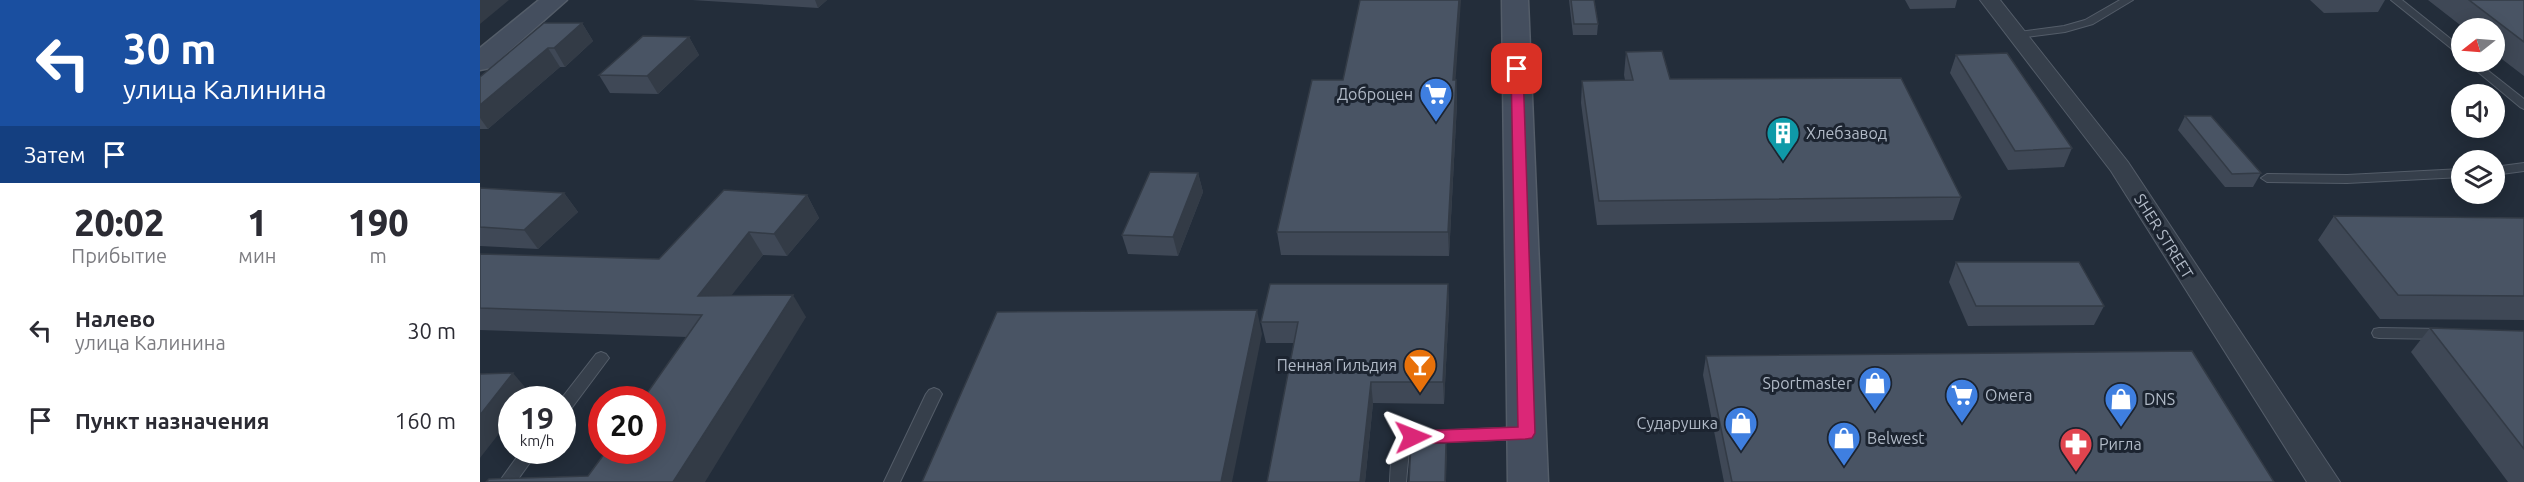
<!DOCTYPE html>
<html lang="ru">
<head>
<meta charset="utf-8">
<style>
	body { margin:0; font-family:Ubuntu,sans-serif; background:#f7f7f7; color:#2b2b33; height:100vh; display:flex; flex-direction:column; font-size:22px; white-space:nowrap }
	* { box-sizing:border-box; margin:0 }
	p { font-size:20px; color:#7c7c81 }
	.icon { flex:none; width:33px; height:33px; fill:none; stroke:currentColor; stroke-width:2; stroke-linecap:round; stroke-linejoin:round }
	.map { position:relative; flex:1; overflow:hidden }
	.side { display:flex; flex-direction:column; background:#fff; width:480px }
	.side>* { flex:none }
	.top-card { background:#1a4fa0; color:#fff; overflow:hidden }
	.needle { width:39px; rotate:253deg }
	.tools { position:absolute; left:1971px; top:18px; display:grid; gap:12px }
	.tools a { display:grid; place-items:center; width:54px; height:54px; border-radius:50%; background:#fff; box-shadow:0 3px 15px #0003; font-size:30px }
	.speed { position:absolute; left:18px; top:386px; display:flex; gap:12px; font-size:30px; font-weight:700; text-align:center }
	.speed>* { display:grid; place-content:center; width:78px; height:78px; border-radius:50%; background:#fff; box-shadow:0 3px 15px #0003; line-height:1 }
	.speed small { font-size:15px; font-weight:400 }
	.speed .limit { border:9px solid #d22; background:#fff; color:#111 }
	.pin { position:absolute; display:grid; place-items:center; width:51px; height:51px; color:#fff; margin:-26px; border-radius:12px; box-shadow:0 3px 9px #0006 }
	.me { position:absolute; width:66px; margin:-33px; rotate:88deg; stroke-linejoin:round; filter:drop-shadow(0 0 4px #0008) }
	.turn { display:flex; align-items:center; gap:21px; height:126px; padding:0 24px; font-size:27px }
	.turn .icon { width:78px; height:78px; stroke-width:2.5 }
	.turn b { display:block; font-size:42px; line-height:51px }
	.then { display:flex; align-items:center; height:57px; padding:0 24px; background:#0003; gap:12px; font-size:22px }
	.eta { display:flex; justify-content:space-evenly; align-items:center; height:102px; text-align:center }
	.eta b { font-size:36px; font-weight:800; line-height:42px }
	ul { padding:0; list-style:none }
	li { display:flex; align-items:center; gap:18px; height:90px; padding:0 24px }
	li div { flex:1 }
	li b { display:block; font-size:22px }
	li em { font-style:normal }
	main { display:flex; flex:1; min-height:0 }
	.map>svg:first-child { display:block }
</style>
</head>
<body>
<main>
<section class="side">
<div class="top-card">
<div class="turn"><svg class="icon" aria-label="left" viewBox="0 0 24 24"><path d="M17 20v-9H6M10 6l-5 5 5 5"/></svg><div><b>30 m</b>улица Калинина</div></div>
<div class="then">Затем<svg class="icon" aria-label="arrive" viewBox="0 0 24 24"><path d="M6 21V4h12l-3 4 3 4H6"/></svg></div>
</div>
<div class="eta">
<div><b>20:02</b><p>Прибытие</p></div>
<div><b>1</b><p>мин</p></div>
<div><b>190</b><p>m</p></div>
</div>
<ul>
<li><svg class="icon" aria-label="left" viewBox="0 0 24 24"><path d="M17 20v-9H6M10 6l-5 5 5 5"/></svg><div><b>Налево</b><p>улица Калинина</p></div><em>30 m</em></li>
<li><svg class="icon" aria-label="arrive" viewBox="0 0 24 24"><path d="M6 21V4h12l-3 4 3 4H6"/></svg><div><b>Пункт назначения</b></div><em>160 m</em></li>
</ul>
</section>
<div class="map">
<svg width="2044" height="482" viewBox="0 0 2044 482">
	<rect width="100%" height="100%" fill="#232d3a"/>
	<g fill="none" stroke-linecap="round" stroke-linejoin="round">
		<!-- lane casing -->
		<g stroke="#545d69" stroke-width="2">
			<g id="lane">
				<path d="M1640,0h13l-40,24 -28,8 -46,6 -5,-3 5,-3 45,-6 21,-6z"/>
				<path d="M1911,0h11l60,48v9z"/>
				<path d="M1986,62h11l47,37v10l-4,-2z"/>
				<path d="M2044,163v8l-30,4v-8z"/>
				<path d="M1982,169v8l-115,6 -80,-1 -6,-4 6,-4 80,1z"/>
				<path d="M1899,328l65,1 5,1 2,4 -2,4 -5,1 -65,-1 -5,-1 -2,-4 2,-4z"/>
				<path d="M121,352l5,2 3,4 -3,4 -38,51 -6,2 -1,-16 35,-45z"/>
				<path d="M454,388l5,2 3,4 -42,88h-16l42,-88 3,-4z"/>
				<path d="M1044,427l6,2 2,4 -2,4 -6,2 -108,4 -7,7 -3,32h-16c1,-19 0,-38 17,-50z"/>
				<path d="M42,450h17l-23,32h-17z"/>
			</g>
		</g>
		<!-- street casing -->
		<g stroke="#545d69" stroke-width="2">
			<path id="street" d="M1500,0h20l128,162 212,320h-33l-196,-311z"/>
		</g>
		<!-- secondary casing -->
		<g stroke="#545d69" stroke-width="3">
			<g id="secondary">
				<path d="M59,0h28l-77,68 -10,2v-22z"/>
				<path d="M1022,0h26l20,482h-40z"/>
			</g>
		</g>
		<!-- lane -->
		<use href="#lane" fill="#363f4b" fill-rule="evenodd"/>
		<!-- street -->
		<use href="#street" fill="#363f4b" fill-rule="evenodd"/>
		<!-- secondary -->
		<use href="#secondary" fill="#444e5e" fill-rule="evenodd"/>
	</g>
	<!-- wall -->
	<g fill="#3f4856">
		<path d="M212,0h135l-9,8z"/>
		<path d="M1089,0h25l4,24 -1,11h-24z"/>
		<path d="M1425,0h52l-2,8 -45,1z"/>
		<path d="M1830,0h75l-7,12 -54,1z"/>
		<path d="M1948,0h96v76l-30,-23v-25h-30z"/>
		<path d="M102,23l11,18 -28,26h-5l-72,62h-8v-52z"/>
		<path d="M209,37l10,18 -41,39 -48,-1 -11,-18z"/>
		<path d="M1146,52l44,27 291,118 -8,23 -356,5 -16,-122 1,-22 43,-1 -1,-5z"/>
		<path d="M1476,55l116,93 -8,19 -56,3 -58,-97z"/>
		<path d="M976,80l1,23 -8,153 -168,-1 -4,-23z"/>
		<path d="M1705,116l76,57 -8,14h-28l-47,-57z"/>
		<path d="M718,173l5,19 -25,64 -50,-2 -6,-19z"/>
		<path d="M0,188l84,5 14,19 -40,37 -58,-3z"/>
		<path d="M327,195l12,23 -32,38 -24,-1 -32,40 75,22 -218,159 99,-139 -207,-7v-76l179,5z"/>
		<path d="M1854,216l190,2v102l-144,-1 -62,-79z"/>
		<path d="M1476,262l148,44 -10,19 -126,1 -19,-44z"/>
		<path d="M968,284l1,22 -5,98 -71,-1 -8,79h-98l27,-139h-28l-5,-21z"/>
		<path d="M1950,328l94,3v151h-16l-97,-130z"/>
		<path d="M1226,356l568,126h-550l-21,-107z"/>
	</g>
	<!-- shaded-wall -->
	<g fill="#333b46">
		<path d="M0,0h29l-29,24z"/>
		<path d="M335,0h12l-9,8z"/>
		<path d="M979,0h2l-7,103 -1,-23z"/>
		<path d="M102,23l11,18 -28,26 -11,-19z"/>
		<path d="M209,37l10,18 -41,39 -11,-18z"/>
		<path d="M68,48l12,19 -72,62 -8,-11v-13z"/>
		<path d="M976,80l1,23 -8,153 -1,-24z"/>
		<path d="M718,173l5,19 -25,64 -5,-19z"/>
		<path d="M84,193l14,19 -40,37 -14,-19z"/>
		<path d="M327,195l12,23 -32,38 -13,-22z"/>
		<path d="M269,232l14,23 -49,63 -16,-22z"/>
		<path d="M968,284l1,22 -5,98 -1,-22z"/>
		<path d="M313,295l13,22 -101,165h-32z"/>
		<path d="M777,310l5,24 -30,148h-11z"/>
		<path d="M33,373l17,20 -4,6h-14v18l-32,41v-43z"/>
		<path d="M891,382l2,21 -8,79h-5z"/>
		<path d="M966,443l1,14 -1,25h-1z"/>
	</g>
	<!-- building -->
	<g fill="#495464" stroke="#333b46" stroke-width="1.5">
		<path d="M880,0h99l-6,80h3l-8,152h-171l35,-152h31z"/>
		<path d="M1091,0h23l4,24h-24z"/>
		<path d="M1989,0h55v42z"/>
		<path d="M64,23h38l-28,25h-6l-68,57v-28z"/>
		<path d="M163,36l46,1 -42,39 -48,-1z"/>
		<path d="M1182,51l8,28 231,-1 60,119 -362,4 -17,-120 51,-1 -7,-28z"/>
		<path d="M1527,53l65,95 -57,3 -59,-96z"/>
		<path d="M1705,116h26l50,57 -29,1z"/>
		<path d="M670,172l48,1 -25,64 -51,-2z"/>
		<path d="M0,188l84,5 -40,37 -44,-3z"/>
		<path d="M244,190l83,5 -33,39 -25,-2 -51,64 95,-1 -120,187h-187l3,-3 99,-3 19,-26h45v-51h-9l59,-84 -222,-7v-54l179,5z"/>
		<path d="M1854,216l190,2v78l-126,-1z"/>
		<path d="M1476,262h123l25,44h-128z"/>
		<path d="M790,284h178l-5,98h-72l-11,100h-93l31,-160h-37z"/>
		<path d="M777,310l-36,172h-299l75,-170z"/>
		<path d="M1950,328l94,3v118z"/>
		<path d="M1712,351l82,131h-542l-26,-126z"/>
		<path d="M33,373l-33,42v-41z"/>
		<path d="M966,443l-1,39h-36l2,-38z"/>
	</g>
	<!-- route -->
	<path fill="#db2777" stroke="#8e194d" stroke-width="1.5" d="M1037,66l6,3 12,364 -3,5 -6,1 -113,5 -6,-2 -2,-5 2,-4 6,-2 105,-4 -7,-358z"/>
	<!-- icons -->
	<defs>
		<g id="supermarket-pin" transform="scale(1.725)"><path d="M0 17L-7.5 6A9.5 9.5 0 1 1 7.5 6Z" fill="#3f7fe0" stroke="#1c2430"/><path d="M-6-5.5h2.5l.6 2H6L4.5 2H-2.5L-4.4-4H-6ZM-1.5 3.2a1.3 1.3 0 1 0 .1 0ZM3 3.2a1.3 1.3 0 1 0 .1 0Z" fill="#fff"/></g>
		<g id="building-pin" transform="scale(1.725)"><path d="M0 17L-7.5 6A9.5 9.5 0 1 1 7.5 6Z" fill="#0f9aa8" stroke="#1c2430"/><path d="M-4-6H4V6H1V3H-1V6H-4ZM-2.5-4.3h1.7v1.8h-1.7ZM.8-4.3h1.7v1.8H.8ZM-2.5-1h1.7V.8h-1.7ZM.8-1h1.7V.8H.8Z" fill="#fff"/></g>
		<g id="bar-pin" transform="scale(1.725)"><path d="M0 17L-7.5 6A9.5 9.5 0 1 1 7.5 6Z" fill="#e8710a" stroke="#1c2430"/><path d="M-6-5H6L.8 .8V4.5H3.5V6h-7V4.5H-.8V.8Z" fill="#fff"/></g>
		<g id="shop-pin" transform="scale(1.725)"><path d="M0 17L-7.5 6A9.5 9.5 0 1 1 7.5 6Z" fill="#3f7fe0" stroke="#1c2430"/><path d="M-5-2.5h2.3a2.7 3.5 0 0 1 5.4 0H5L5.5 6h-11ZM-1.5-2.5h3a1.5 2.3 0 0 0-3 0Z" fill="#fff"/></g>
		<g id="pharmacy-pin" transform="scale(1.725)"><path d="M0 17L-7.5 6A9.5 9.5 0 1 1 7.5 6Z" fill="#e0444e" stroke="#1c2430"/><path d="M-2-6h4v4h4v4h-4v4h-4v-4h-4v-4h4Z" fill="#fff"/></g>
	</defs>
	<g fill-rule="evenodd">
		<use href="#supermarket-pin" x="956" y="94"/>
		<use href="#building-pin" x="1303" y="133"/>
		<use href="#bar-pin" x="940" y="365"/>
		<use href="#shop-pin" x="1395" y="383"/>
		<use href="#supermarket-pin" x="1482" y="395"/>
		<use href="#shop-pin" x="1641" y="399"/>
		<use href="#shop-pin" x="1261" y="423"/>
		<use href="#shop-pin" x="1364" y="438"/>
		<use href="#pharmacy-pin" x="1596" y="444"/>
	</g>
	<g text-anchor="middle" dominant-baseline="central" stroke-width="6" stroke-linejoin="round" paint-order="stroke">
		<!-- poi labels -->
		<g font-size="16" fill="#b1bac7" stroke="#1c2430" text-anchor="start">
			<text x="933" y="94" text-anchor="end">Доброцен</text>
			<text x="1326" y="133">Хлебзавод</text>
			<text x="917" y="365" text-anchor="end">Пенная Гильдия</text>
			<text x="1372" y="383" text-anchor="end">Sportmaster</text>
			<text x="1505" y="395">Омега</text>
			<text x="1664" y="399">DNS</text>
			<text x="1238" y="423" text-anchor="end">Сударушка</text>
			<text x="1387" y="438">Belwest</text>
			<text x="1619" y="444">Ригла</text>
		</g>
		<!-- street labels -->
		<g font-size="16" fill="#b1bac7" stroke="#1c2430">
			<text transform="translate(1684 236) rotate(58)">SHER STREET</text>
		</g>
	</g>
</svg>
<div class="tools">
<a><svg class="needle" viewBox="-14 -14 28 28"><path d="M0-13l5 13h-10z" fill="#e53935"/><path d="M0 13l5-13h-10z" fill="#7c7c81"/></svg></a>
<a><svg class="icon" aria-label="sound" viewBox="0 0 24 24"><path d="M4 9h4l5-4v14l-5-4H4zM17 9q2 3 0 6"/></svg></a>
<a><svg class="icon" aria-label="layers" viewBox="0 0 24 24"><path d="M12 4l9 5-9 5-9-5zM3 14l9 5 9-5"/></svg></a>
</div>
<div class="speed"><div>19<small>km/h</small></div><div class="limit">20</div></div>
<div class="pin" style="left:1037px;top:69px;background:#d93025"><svg class="icon" aria-label="arrive" viewBox="0 0 24 24"><path d="M6 21V4h12l-3 4 3 4H6"/></svg></div>
<svg class="me" style="left:933px;top:437px" viewBox="-20 -20 40 40"><path d="M0-17L14 15 0 8-14 15z" fill="#db2777" stroke="#fff" stroke-width="4"/></svg>
</div>
</main>
</body>
</html>
